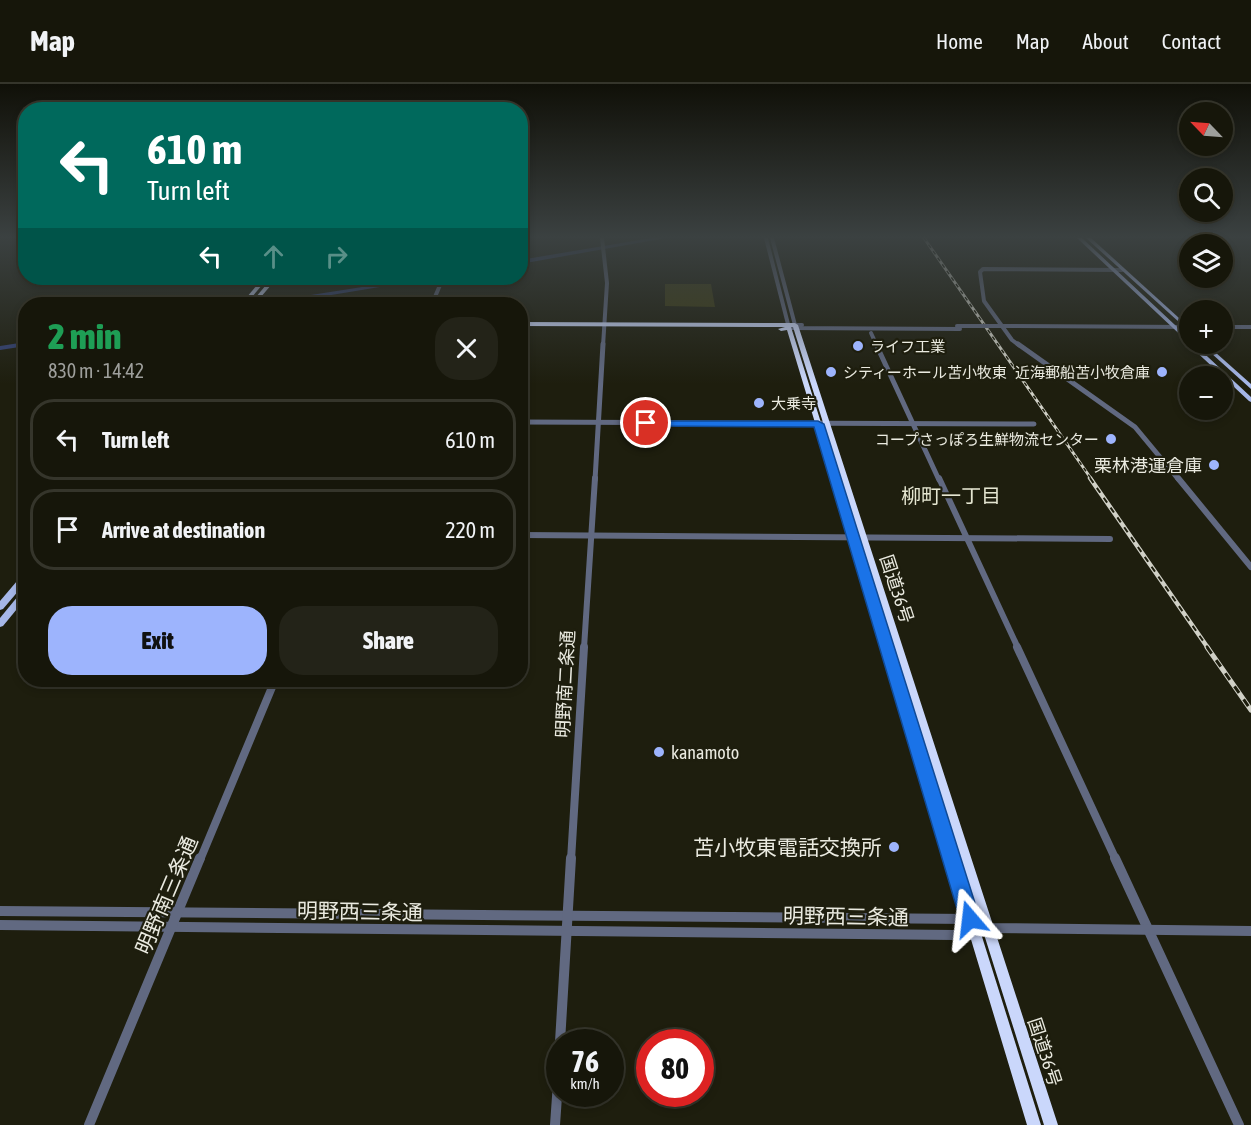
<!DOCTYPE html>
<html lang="en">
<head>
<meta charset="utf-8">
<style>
	body { margin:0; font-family:"Asap Condensed","Noto Sans JP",sans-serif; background:#232318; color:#f1f3f6; height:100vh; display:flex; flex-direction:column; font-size:22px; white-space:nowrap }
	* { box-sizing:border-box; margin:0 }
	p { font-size:20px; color:#9e9f9c }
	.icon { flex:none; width:33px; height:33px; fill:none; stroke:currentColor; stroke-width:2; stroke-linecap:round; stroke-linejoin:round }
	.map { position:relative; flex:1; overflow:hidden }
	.panel { position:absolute; left:18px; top:213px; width:510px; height:390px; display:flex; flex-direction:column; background:#16160a; border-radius:24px; box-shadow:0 3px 9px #0003,0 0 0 2px #35352b }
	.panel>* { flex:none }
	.guide { position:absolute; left:18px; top:18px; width:510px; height:183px; border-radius:24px; box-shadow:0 3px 9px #0003,0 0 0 2px #35352b; background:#00695c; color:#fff; overflow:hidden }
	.needle { width:39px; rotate:295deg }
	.tools { position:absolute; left:1179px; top:18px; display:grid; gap:12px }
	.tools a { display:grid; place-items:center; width:54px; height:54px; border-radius:50%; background:#16160a; box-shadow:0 3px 9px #0003,0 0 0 2px #35352b; font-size:30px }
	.speed { position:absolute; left:546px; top:945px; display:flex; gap:12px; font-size:30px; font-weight:700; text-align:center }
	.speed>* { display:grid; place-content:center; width:78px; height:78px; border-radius:50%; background:#16160a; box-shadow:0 3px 9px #0003,0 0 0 2px #35352b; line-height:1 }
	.speed small { font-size:15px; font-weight:400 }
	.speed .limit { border:9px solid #d22; background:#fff; color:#111 }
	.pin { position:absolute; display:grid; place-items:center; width:51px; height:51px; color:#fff; margin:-26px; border:3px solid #fff; border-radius:50%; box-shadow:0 2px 6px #0007 }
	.me { position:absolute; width:66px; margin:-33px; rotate:343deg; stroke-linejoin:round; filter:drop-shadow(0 0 4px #0008) }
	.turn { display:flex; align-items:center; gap:21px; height:126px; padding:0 30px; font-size:27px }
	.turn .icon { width:78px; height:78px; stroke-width:2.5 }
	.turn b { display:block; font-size:42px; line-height:51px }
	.lanes { display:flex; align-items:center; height:57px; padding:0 30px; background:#0003; justify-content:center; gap:30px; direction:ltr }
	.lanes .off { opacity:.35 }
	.round { display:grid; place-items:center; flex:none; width:63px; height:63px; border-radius:24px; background:#232318 }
	.overview { display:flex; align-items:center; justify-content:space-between; height:102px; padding:0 30px }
	h1 { font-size:36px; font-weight:800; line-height:45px; color:#1e9e55 }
	.button { display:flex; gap:12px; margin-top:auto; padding:12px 30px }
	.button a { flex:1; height:69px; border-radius:24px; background:#9db4fd; color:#111; font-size:24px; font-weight:800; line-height:69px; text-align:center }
	.button a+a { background:#232318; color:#f1f3f6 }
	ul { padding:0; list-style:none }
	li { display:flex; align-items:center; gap:18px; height:81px; margin:0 12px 9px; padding:0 18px; border:3px solid #35352b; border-radius:24px }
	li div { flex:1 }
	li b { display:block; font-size:22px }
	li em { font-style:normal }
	header { display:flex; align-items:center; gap:36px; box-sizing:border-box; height:84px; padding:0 30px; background:#16160a; border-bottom:2px solid #35352b }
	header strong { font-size:28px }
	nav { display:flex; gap:33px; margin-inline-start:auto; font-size:21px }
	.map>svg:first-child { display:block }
</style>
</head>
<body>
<header>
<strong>Map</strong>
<nav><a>Home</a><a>Map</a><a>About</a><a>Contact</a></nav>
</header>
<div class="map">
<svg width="1251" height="1041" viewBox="0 0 1251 1041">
	<rect width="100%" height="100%" fill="#1e1e0e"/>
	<!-- green -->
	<path fill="#3d3c12" d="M665,200h46l4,23 -50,-1z"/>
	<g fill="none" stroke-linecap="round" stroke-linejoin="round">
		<!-- river -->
		<g fill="#344274" fill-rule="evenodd">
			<path d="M651,154h15l-146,26v-4z"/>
			<path d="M420,194h14l-157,26h-15l4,-2z"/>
			<path d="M26,258v4l-26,4v-4z"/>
		</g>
		<!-- minor-far4 -->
		<g stroke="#616981" stroke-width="4">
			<path d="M602,154l5,45 -4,63"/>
			<path d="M766,154l23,90 171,1"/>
			<path d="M772,154l23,87h7"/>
			<path d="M432,220l11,-26"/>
			<path d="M1009,242l181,1"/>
			<path d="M1222,243h29"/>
			<path d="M871,249l6,13"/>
			<path d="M1020,262l-8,-6 -28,-39 -4,-29 3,-3 139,1"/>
		</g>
		<!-- minor-far3 -->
		<g stroke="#616981" stroke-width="5">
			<path d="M876,260l63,136"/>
			<path d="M1018,260l117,83 44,53"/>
			<path d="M520,338l514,2"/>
			<path d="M595,396l8,-136"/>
		</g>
		<!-- minor-far2 -->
		<g stroke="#616981" stroke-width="6">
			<path d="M939,394l79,170"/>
			<path d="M1178,394l73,89"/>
			<path d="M520,451l590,4"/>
			<path d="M584,564l11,-170"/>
		</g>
		<!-- minor-far1 -->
		<g stroke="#616981" stroke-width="8">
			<path d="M1017,563l99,213"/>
			<path d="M200,776l75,-180"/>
			<path d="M571,776l13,-213"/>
		</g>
		<!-- minor -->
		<g stroke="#616981" stroke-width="10">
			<path d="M1115,774l124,267"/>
			<path d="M0,827l970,8 18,9 263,3"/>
			<path d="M0,841l954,10h21l13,-7"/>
			<path d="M560,958l11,-184"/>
			<path d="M89,1041l111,-267"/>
			<path d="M555,1041l5,-71"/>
		</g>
		<!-- major -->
		<g fill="#a6b7e8" fill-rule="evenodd">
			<path d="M1077,154h5l108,101v5h4l57,53v5l-2,-1 -60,-56v-2z"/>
			<path d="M1086,154h5l99,90v4z"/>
			<path d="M1201,260h5l45,40v5z"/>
			<path d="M26,489v9l-23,27 -3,1v-9l23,-27z"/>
			<path d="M26,505v9l-23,28 -3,1v-9l23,-28z"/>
		</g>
		<!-- highway -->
		<g fill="#cad7fb" fill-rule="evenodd">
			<path d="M263,194h5l-22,26h-5z"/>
			<path d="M272,194h5l-22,26h-5z"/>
			<path d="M520,238l275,1 3,2 260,800h-14l-251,-798h-2l250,798h-14l-240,-795 -6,1 -3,-2 7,-2 -265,-1z"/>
		</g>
		<!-- rail-far2 casing -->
		<g stroke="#d0d0c6" stroke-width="3">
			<path id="rail-far2" d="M924,154l168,242"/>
		</g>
		<!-- rail-far1 casing -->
		<g stroke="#d0d0c6" stroke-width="4.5">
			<path id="rail-far1" d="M1090,394l118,170"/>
		</g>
		<!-- rail casing -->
		<g stroke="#d0d0c6" stroke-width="5">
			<path id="rail" d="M1207,563l44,63"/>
		</g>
		<!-- rail-far2 -->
		<use href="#rail-far2" stroke="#1e1e0e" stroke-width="1.5" stroke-dasharray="4" stroke-linecap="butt"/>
		<!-- rail-far1 -->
		<use href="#rail-far1" stroke="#1e1e0e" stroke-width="2" stroke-dasharray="6" stroke-linecap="butt"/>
		<!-- rail -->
		<use href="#rail" stroke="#1e1e0e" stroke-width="3" stroke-dasharray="8" stroke-linecap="butt"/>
		<!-- minor-bridge -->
		<path stroke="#616981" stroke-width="4" d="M957,242h52"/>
	</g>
	<!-- sky -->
	<linearGradient id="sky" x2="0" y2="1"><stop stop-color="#101008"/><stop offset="0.51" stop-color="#3b4141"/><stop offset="1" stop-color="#3b4141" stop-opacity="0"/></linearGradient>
	<rect width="1251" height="300" fill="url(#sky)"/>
	<!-- route -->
	<path fill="#1a73e8" stroke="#114b97" stroke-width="1.5" d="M642,337h176l6,3 156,495 -3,7 -7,2 -7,-2 -3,-7 -146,-492 -168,-1 -5,-3z"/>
	<!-- markers -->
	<g fill="#9db4fd" stroke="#1e1e0e" stroke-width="2">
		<circle cx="858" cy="262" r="6"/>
		<circle cx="831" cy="288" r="6"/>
		<circle cx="1162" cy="288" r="6"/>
		<circle cx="759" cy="319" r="6"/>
		<circle cx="1111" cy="355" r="6"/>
		<circle cx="1214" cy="381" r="6"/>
		<circle cx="659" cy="668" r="6"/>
		<circle cx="894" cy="763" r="6"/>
	</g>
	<g text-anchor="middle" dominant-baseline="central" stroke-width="4.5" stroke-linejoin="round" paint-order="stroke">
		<!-- far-poi labels -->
		<g font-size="15" fill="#eaeae0" stroke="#1e1e0e" text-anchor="start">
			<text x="870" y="262">ライフ工業</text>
			<text x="843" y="288">シティーホール苫小牧東</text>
			<text x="1150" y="288" text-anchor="end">近海郵船苫小牧倉庫</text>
			<text x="771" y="319">大乗寺</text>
			<text x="1099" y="355" text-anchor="end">コープさっぽろ生鮮物流センター</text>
		</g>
		<!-- poi labels -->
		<g font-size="18" fill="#eaeae0" stroke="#1e1e0e" text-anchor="end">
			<text x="1202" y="381">栗林港運倉庫</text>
			<text x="671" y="668" text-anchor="start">kanamoto</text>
		</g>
		<!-- street labels -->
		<g font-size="18" fill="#eaeae0" stroke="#1e1e0e">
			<text transform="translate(897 505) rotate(72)">国道36号</text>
			<text transform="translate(565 600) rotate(-87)">明野南二条通</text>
			<text transform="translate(1045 968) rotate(72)">国道36号</text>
		</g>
		<!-- neighbourhood labels -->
		<g font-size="20" fill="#e5e6d1" stroke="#1e1e0e">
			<text x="951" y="411">柳町一丁目</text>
		</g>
		<!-- near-poi labels -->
		<g font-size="21" fill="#eaeae0" stroke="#1e1e0e" text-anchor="end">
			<text x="882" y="763">苫小牧東電話交換所</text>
		</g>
		<!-- near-street labels -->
		<g font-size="21" fill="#eaeae0" stroke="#1e1e0e">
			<text transform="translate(166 811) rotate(-67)">明野南三条通</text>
			<text transform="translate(360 827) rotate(1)">明野西三条通</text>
			<text transform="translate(846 832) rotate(1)">明野西三条通</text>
		</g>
	</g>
</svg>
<div class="tools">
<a><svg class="needle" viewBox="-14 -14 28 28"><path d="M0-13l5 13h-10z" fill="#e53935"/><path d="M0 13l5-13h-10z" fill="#9e9f9c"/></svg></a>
<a><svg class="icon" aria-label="search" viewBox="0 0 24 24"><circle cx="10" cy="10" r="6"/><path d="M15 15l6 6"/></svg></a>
<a><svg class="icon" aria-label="layers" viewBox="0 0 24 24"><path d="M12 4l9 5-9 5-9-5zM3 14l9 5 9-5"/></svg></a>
<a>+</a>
<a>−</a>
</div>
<div class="speed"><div>76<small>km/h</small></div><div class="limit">80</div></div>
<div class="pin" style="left:646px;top:339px;background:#d93025"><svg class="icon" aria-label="arrive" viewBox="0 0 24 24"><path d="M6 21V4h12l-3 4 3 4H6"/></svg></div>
<svg class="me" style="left:970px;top:835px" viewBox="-20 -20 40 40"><path d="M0-17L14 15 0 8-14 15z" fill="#1a73e8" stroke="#fff" stroke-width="4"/></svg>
<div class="guide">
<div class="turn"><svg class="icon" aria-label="left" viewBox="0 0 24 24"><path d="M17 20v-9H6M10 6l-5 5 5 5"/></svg><div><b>610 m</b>Turn left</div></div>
<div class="lanes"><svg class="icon" aria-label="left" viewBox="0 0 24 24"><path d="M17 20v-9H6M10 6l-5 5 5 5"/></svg><svg class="icon off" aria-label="ahead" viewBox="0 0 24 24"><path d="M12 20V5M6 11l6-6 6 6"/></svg><svg class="icon off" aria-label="right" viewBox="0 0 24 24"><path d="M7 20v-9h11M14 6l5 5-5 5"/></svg></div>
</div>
<section class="panel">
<div class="overview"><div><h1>2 min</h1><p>830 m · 14:42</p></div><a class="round"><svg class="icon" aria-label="close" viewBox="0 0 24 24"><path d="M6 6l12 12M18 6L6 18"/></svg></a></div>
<ul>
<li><svg class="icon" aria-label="left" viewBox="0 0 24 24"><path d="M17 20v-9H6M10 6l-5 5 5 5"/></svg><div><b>Turn left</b></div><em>610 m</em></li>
<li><svg class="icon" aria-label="arrive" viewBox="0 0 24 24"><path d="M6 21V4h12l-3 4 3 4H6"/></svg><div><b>Arrive at destination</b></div><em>220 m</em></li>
</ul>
<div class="button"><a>Exit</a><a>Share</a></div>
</section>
</div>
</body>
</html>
